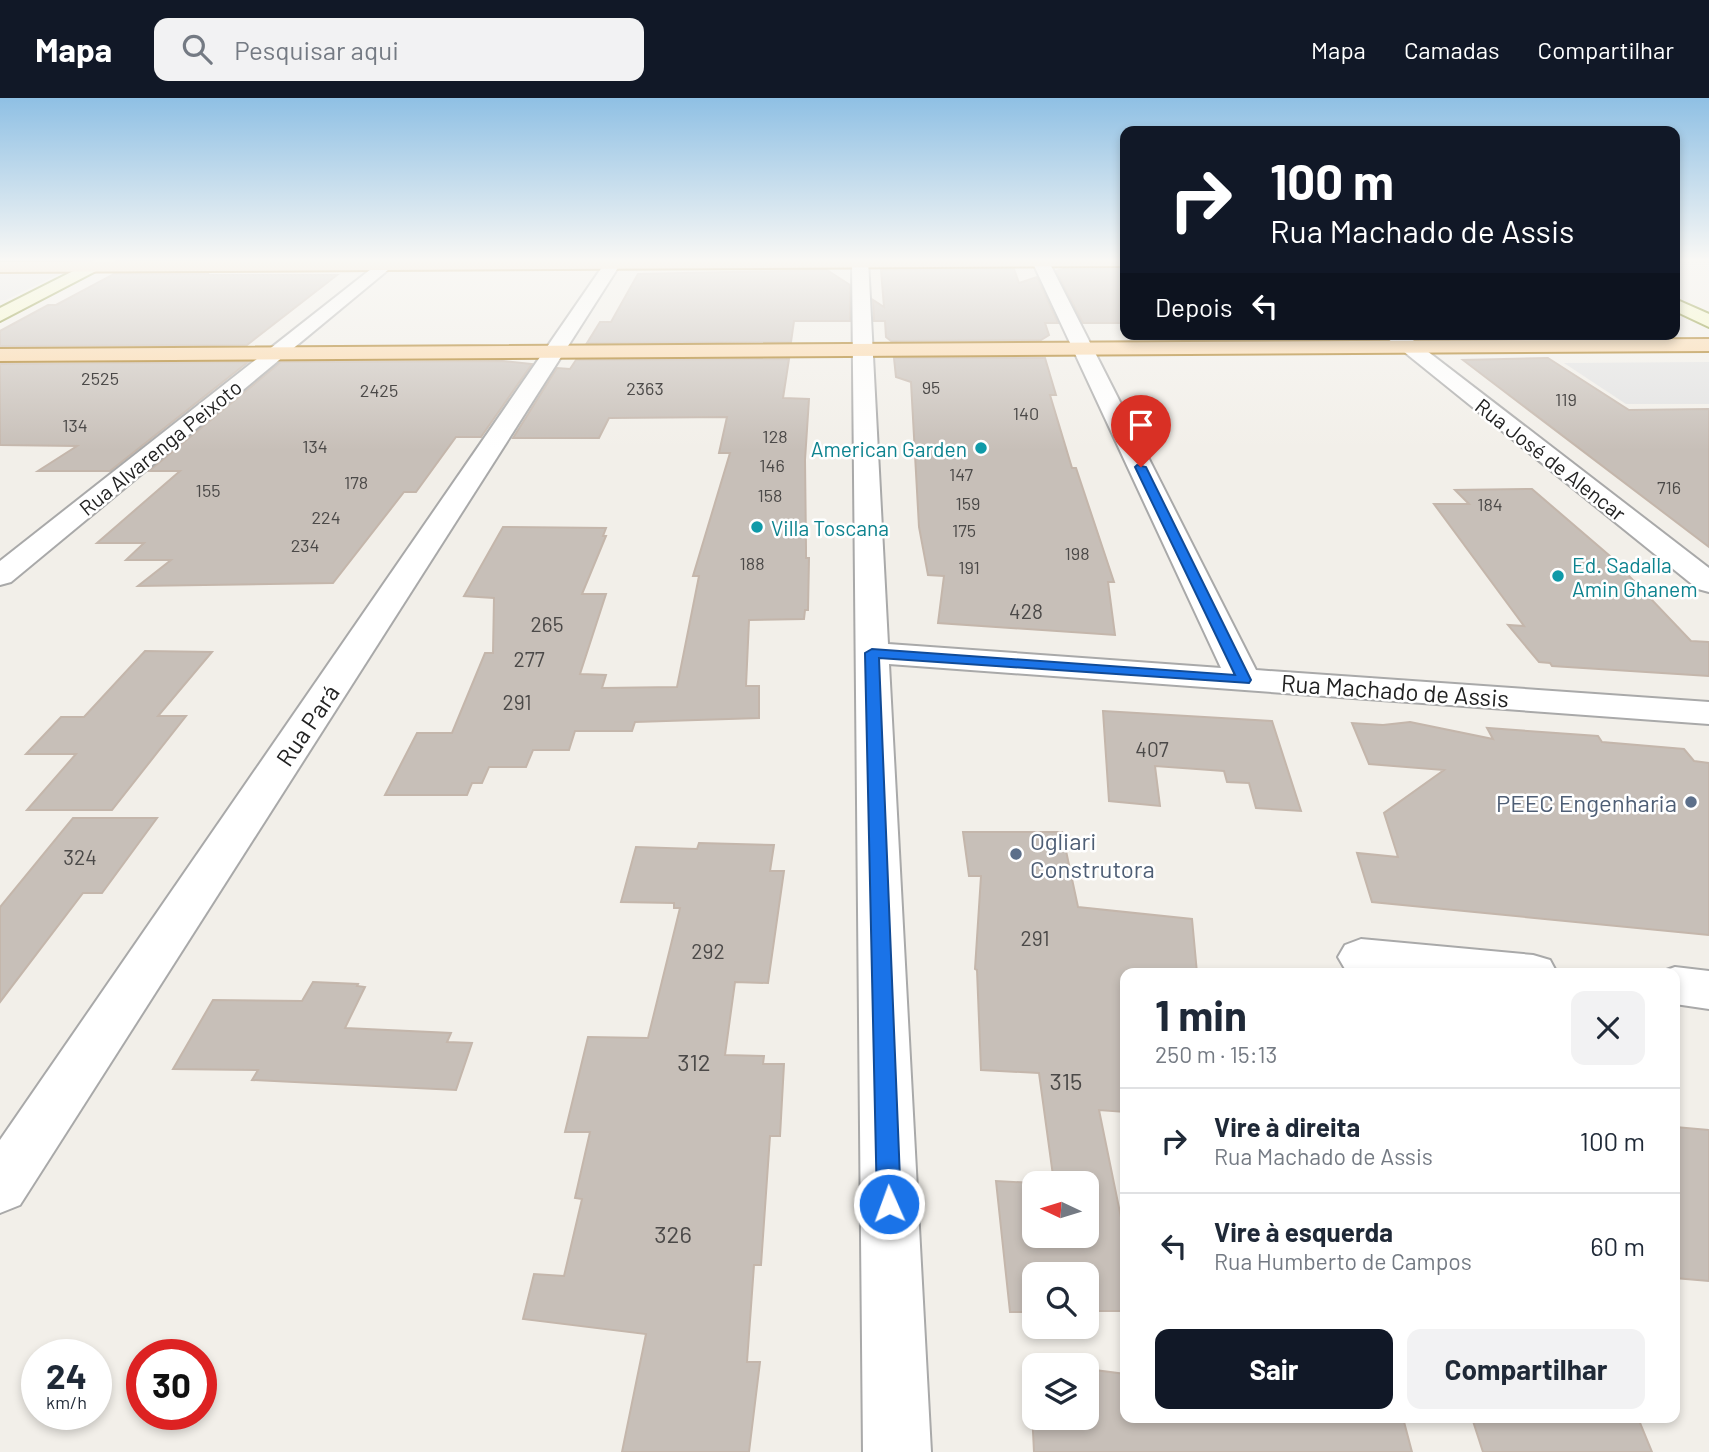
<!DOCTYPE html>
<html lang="pt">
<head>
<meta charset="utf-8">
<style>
	body { margin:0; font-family:Barlow,sans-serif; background:#f2f2f3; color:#1f2937; height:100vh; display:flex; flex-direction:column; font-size:26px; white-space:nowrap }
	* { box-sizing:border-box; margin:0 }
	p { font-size:23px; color:#747a83 }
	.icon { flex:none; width:38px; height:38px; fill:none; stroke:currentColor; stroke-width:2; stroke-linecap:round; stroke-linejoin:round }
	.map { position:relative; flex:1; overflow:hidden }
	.panel { position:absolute; left:1120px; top:870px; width:560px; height:455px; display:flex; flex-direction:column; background:#fff; border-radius:14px; box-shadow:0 4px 10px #0003 }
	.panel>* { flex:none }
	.guide { position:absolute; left:1120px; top:28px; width:560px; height:214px; border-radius:14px; box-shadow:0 4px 10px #0003; background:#111827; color:#fff; overflow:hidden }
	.needle { width:46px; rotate:274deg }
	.fabs { position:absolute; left:1022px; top:1073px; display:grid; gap:14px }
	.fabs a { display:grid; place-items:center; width:77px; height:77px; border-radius:14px; background:#fff; box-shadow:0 4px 10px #0003; font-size:35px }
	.speed { position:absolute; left:21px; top:1241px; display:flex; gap:14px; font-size:35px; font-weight:700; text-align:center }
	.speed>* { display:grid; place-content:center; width:91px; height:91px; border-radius:50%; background:#fff; box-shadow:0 4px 10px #0003; line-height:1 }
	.speed small { font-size:18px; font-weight:400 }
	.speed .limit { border:10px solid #d22; background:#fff; color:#111 }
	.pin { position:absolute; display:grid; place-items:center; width:60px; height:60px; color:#fff; margin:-72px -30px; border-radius:50% 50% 50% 0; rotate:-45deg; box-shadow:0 0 7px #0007 }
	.pin .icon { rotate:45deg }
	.me { position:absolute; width:77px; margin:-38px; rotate:358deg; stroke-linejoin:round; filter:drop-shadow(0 0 5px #0008) }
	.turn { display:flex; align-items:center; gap:24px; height:147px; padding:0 35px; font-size:32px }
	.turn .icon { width:91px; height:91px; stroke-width:2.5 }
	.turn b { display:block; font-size:49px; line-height:60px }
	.then { display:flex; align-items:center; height:66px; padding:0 35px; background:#0003; gap:14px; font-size:26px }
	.round { display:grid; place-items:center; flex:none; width:74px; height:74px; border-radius:14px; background:#f2f2f3 }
	.head { display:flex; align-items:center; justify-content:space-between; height:119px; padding:0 35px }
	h1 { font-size:42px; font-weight:700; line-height:52px }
	.cta { display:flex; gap:14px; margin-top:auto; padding:14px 35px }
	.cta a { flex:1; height:80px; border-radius:14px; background:#111827; color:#fff; font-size:28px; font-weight:700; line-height:80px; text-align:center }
	.cta a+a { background:#f2f2f3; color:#1f2937 }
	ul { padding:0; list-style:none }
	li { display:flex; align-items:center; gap:21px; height:105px; padding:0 35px; border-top:2px solid #e0e1e3 }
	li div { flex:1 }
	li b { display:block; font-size:26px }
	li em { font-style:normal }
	header { display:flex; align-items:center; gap:42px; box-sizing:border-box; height:98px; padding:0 35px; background:#111827; color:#fff }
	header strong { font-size:33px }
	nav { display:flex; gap:38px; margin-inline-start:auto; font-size:24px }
	.search { width:490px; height:63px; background:#f2f2f3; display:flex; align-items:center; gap:18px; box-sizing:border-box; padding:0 24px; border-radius:14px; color:#747a83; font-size:26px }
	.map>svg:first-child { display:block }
</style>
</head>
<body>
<header>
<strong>Mapa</strong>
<div class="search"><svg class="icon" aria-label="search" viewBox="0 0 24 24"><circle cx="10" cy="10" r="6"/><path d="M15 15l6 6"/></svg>Pesquisar aqui</div>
<nav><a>Mapa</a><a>Camadas</a><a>Compartilhar</a></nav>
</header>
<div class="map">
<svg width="1709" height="1354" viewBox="0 0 1709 1354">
	<rect width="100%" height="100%" fill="#f2efe9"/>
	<!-- parking -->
	<g fill="#e2e2e2">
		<path d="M0,175h61l-55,27h-6z"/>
		<path d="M1709,264v42h-83l-62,-41z"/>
	</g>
	<!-- building -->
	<g fill="#c7bfb8" stroke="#c4b6ab" stroke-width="2">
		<path d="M1014,171l5,14 18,-6 21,46h-13l4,12 -8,5 -150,1 -5,-4 -1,-16h-11l-1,-21 11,7 -3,-37z"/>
		<path d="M1063,171h62v54h-42l-27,-52z"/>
		<path d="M827,172l23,15v36h-56l-3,21 -204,1 13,-21h11l27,-48z"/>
		<path d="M114,176h95l-3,1h131l-90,70 -247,1v-15l48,-26h8z"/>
		<path d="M894,260h151l11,37h-6l22,73h4l38,114h-6l7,53 -177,-12 6,-47 -16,-1 -9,-48 -8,-145 -15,-5z"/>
		<path d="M1548,260l81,52 80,-1v138l-246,-187z"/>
		<path d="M789,261l-6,39 26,1 -4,61 1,87v11h3l-1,52h-3l-1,9 -55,1 -3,66h13v32l-124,4 -3,9h-57l-6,19h-36l-7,17h-37l-7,16h-10l-5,12h-82l32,-62h35l33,-80h8l1,-55 -30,-2 39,-69 103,1 -3,8h3l-24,58h24l-26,80 26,1 -4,13 75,-1 22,-111h-6l37,-123h-11l8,-36 -118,1 -10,20h-86l44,-70 13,1 6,-9z"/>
		<path d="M503,263l29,3 -51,73h-25l-40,55h-12l-71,91 -195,3 33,-26h-45l18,-17h-47l83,-72h-31l132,-109z"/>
		<path d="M248,264l-138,109h-72l39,-25 -77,-1v-81z"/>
		<path d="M1532,391l78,67 81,85 18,1v34l-157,-10 -2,-3 -11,-1 -31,-37 16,1 -90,-122h35l-14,-14z"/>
		<path d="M145,553l67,1 -54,64h28l-74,94h-85l49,-56h-50l35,-37h23z"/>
		<path d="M1103,613l169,10 29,90 -45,-3 -7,-25 -22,-1 -3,-11 -69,-5 5,40 -51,-5z"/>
		<path d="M1410,624l83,17 -6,-11 111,8 4,6 82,7 10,12 15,2v172l-337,-33 -15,-49 41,4 -14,-44 60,-43 -75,-6 -17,-41 31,2z"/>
		<path d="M73,720h84l-55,75h-19l-83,109v-95z"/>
		<path d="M963,734h99l16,75 114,12 5,54h-72v139l-26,-2 26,127v74h-38v-37h-53v38h-24l-14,-131 39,2 -1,53h53v-53h-33l-15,-110 -58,-3 -4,-100 -2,-1 6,-93h-12z"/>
		<path d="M699,745l75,2 -4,26h14l-16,112 -33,-1 -10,73 39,1 -1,8h21l-4,72h-10l-9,129h-7l-7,97h13l-11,90h-127l24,-118 -123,-15 11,-45 30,2 18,-77 -7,-1 15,-66h-25l23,-95 60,1 32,-130h-6v-5l-53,-1 15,-55 61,2z"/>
		<path d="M313,884l45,2 -1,2 8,1 -20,41 106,5 -4,9 25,1 -16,47 -204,-10 6,-10 -85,-1 40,-69 89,1z"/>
		<path d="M1675,1029l34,3v151l-34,-3z"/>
		<path d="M1087,1271l38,5v44h278l9,34h-378l-2,-41h2v7h53z"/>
		<path d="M1472,1320h166l14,34h-169z"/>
	</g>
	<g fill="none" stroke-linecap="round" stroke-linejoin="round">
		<!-- street casing -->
		<g stroke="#a9a9a9" stroke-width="4">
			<g id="street">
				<path d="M607,162h12l2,3 -601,942 -20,8v-73z"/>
				<path d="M852,162h16l20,384 333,24 -189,-407 16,-1 208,410 453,32v22l-820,-60 42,788h-68z"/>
				<path d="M380,164h12l2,3 -383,317 -11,3v-24z"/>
				<path d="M1382,236h23l304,234v24l-11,-3z"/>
				<path d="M1361,841l172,16 17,5 7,13h-201l-11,-4 -7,-12 7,-12z"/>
				<path d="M1675,869l34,4v38l-34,-5v-31h-17z"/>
			</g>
		</g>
		<!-- secondary casing -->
		<g stroke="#707d05" stroke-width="4">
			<g id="secondary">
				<path d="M95,162h22l-117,61v-13z"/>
				<path d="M1675,201l34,15v13l-34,-16z"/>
			</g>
		</g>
		<!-- primary casing -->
		<g stroke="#a06b00" stroke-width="4">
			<g id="primary">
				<path d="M299,162h826v6l-1125,6v-10z"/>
				<path d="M1709,241v12l-1709,10v-12z"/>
			</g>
		</g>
		<!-- street -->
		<use href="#street" fill="#fff" fill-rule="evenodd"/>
		<!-- secondary -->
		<use href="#secondary" fill="#f7fabf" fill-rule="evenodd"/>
		<!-- primary -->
		<use href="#primary" fill="#fcd6a4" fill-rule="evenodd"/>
	</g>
	<!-- sky -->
	<linearGradient id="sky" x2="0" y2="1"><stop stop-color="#8fc0e4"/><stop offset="0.46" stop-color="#f9f8f5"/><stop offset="1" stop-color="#f9f8f5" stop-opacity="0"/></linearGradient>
	<rect width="1709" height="352" fill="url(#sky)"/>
	<!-- route -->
	<path fill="#1a73e8" stroke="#114b97" stroke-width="2" d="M1137,367l9,2 105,213 -2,3 -370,-25 22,546 -4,8 -8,3 -8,-3 -4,-8 -12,-551 7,-4 363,26 -100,-208z"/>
	<!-- markers -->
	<g fill="#0f9aa8" stroke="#fff" stroke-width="2.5">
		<circle cx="981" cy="350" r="7"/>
		<circle cx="757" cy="429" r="7"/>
		<circle cx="1558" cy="478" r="7"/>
	</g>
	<g fill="#5c6f8a" stroke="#fff" stroke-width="2.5">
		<circle cx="1691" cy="704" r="7"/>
		<circle cx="1016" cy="756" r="7"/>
	</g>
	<g text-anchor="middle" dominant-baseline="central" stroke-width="5" stroke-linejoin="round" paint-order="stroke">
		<!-- far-number labels -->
		<g font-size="18" fill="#4b4948">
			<text x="100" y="280">2525</text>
			<text x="931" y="289">95</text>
			<text x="645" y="290">2363</text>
			<text x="379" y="292">2425</text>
			<text x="1566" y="301">119</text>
			<text x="1026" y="315">140</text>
			<text x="75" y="327">134</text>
			<text x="775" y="338">128</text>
			<text x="315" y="348">134</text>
			<text x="772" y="367">146</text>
			<text x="961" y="376">147</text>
			<text x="356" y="384">178</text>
			<text x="1669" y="389">716</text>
			<text x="208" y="392">155</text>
			<text x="770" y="397">158</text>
			<text x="968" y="405">159</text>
			<text x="1490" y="406">184</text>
			<text x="326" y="419">224</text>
			<text x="964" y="432">175</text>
			<text x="305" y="447">234</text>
			<text x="1077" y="455">198</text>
			<text x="752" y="465">188</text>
			<text x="969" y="469">191</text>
		</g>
		<!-- far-street labels -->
		<g font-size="21" fill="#222" stroke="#fff">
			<text transform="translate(160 349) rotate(-39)">Rua Alvarenga Peixoto</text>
			<text transform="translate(1551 361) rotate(38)">Rua José de Alencar</text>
		</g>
		<!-- far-culture labels -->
		<g font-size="21" fill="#0d838f" stroke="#fff" text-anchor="start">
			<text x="967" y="350" text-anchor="end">American Garden</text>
			<text x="771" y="429">Villa Toscana</text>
			<text x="1572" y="466">Ed. Sadalla<tspan x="1572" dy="24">Amin Ghanem</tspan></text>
		</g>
		<!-- number labels -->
		<g font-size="21" fill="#4b4948">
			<text x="1026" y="512">428</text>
			<text x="547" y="525">265</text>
			<text x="529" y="560">277</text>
			<text x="517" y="603">291</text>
			<text x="1152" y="650">407</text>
			<text x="80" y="758">324</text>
			<text x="1035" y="839">291</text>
			<text x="708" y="852">292</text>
		</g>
		<!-- street labels -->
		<g font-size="24" fill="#222" stroke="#fff">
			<text transform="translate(1395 592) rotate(4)">Rua Machado de Assis</text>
			<text transform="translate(307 627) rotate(-56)">Rua Pará</text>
		</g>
		<!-- service labels -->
		<g font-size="24" fill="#4e5e75" stroke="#fff" text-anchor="end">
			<text x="1677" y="704">PEEC Engenharia</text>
			<text x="1030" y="742" text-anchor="start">Ogliari<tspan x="1030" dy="28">Construtora</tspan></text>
		</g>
		<!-- near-number labels -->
		<g font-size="24" fill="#4b4948">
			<text x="694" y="963">312</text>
			<text x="1066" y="982">315</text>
			<text x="673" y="1135">326</text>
		</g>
	</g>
</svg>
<div class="fabs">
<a><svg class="needle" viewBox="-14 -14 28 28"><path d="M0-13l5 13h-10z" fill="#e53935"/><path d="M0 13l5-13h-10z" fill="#747a83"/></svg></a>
<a><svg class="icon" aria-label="search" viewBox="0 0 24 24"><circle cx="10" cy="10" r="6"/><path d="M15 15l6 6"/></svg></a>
<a><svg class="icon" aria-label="layers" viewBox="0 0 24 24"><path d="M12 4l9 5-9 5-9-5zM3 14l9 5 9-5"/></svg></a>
</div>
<div class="speed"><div>24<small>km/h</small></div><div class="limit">30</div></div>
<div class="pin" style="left:1141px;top:369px;background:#d93025"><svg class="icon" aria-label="arrive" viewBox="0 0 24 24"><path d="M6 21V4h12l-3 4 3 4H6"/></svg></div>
<svg class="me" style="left:889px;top:1106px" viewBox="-20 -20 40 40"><circle r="17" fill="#1a73e8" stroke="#fff" stroke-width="3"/><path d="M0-11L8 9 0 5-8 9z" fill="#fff"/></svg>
<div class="guide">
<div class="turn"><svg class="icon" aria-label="right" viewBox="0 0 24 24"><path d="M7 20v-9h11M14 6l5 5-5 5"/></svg><div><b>100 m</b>Rua Machado de Assis</div></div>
<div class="then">Depois<svg class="icon" aria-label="left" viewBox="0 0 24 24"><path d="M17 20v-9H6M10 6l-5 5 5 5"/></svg></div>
</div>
<section class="panel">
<div class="head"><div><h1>1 min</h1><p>250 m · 15:13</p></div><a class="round"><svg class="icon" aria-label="close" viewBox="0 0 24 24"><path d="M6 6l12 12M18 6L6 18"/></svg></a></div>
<ul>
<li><svg class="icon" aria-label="right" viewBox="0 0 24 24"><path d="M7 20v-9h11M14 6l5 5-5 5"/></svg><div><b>Vire à direita</b><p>Rua Machado de Assis</p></div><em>100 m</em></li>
<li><svg class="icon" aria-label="left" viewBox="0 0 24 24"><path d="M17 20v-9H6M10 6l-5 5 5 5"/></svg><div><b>Vire à esquerda</b><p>Rua Humberto de Campos</p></div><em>60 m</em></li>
</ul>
<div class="cta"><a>Sair</a><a>Compartilhar</a></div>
</section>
</div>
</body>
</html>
